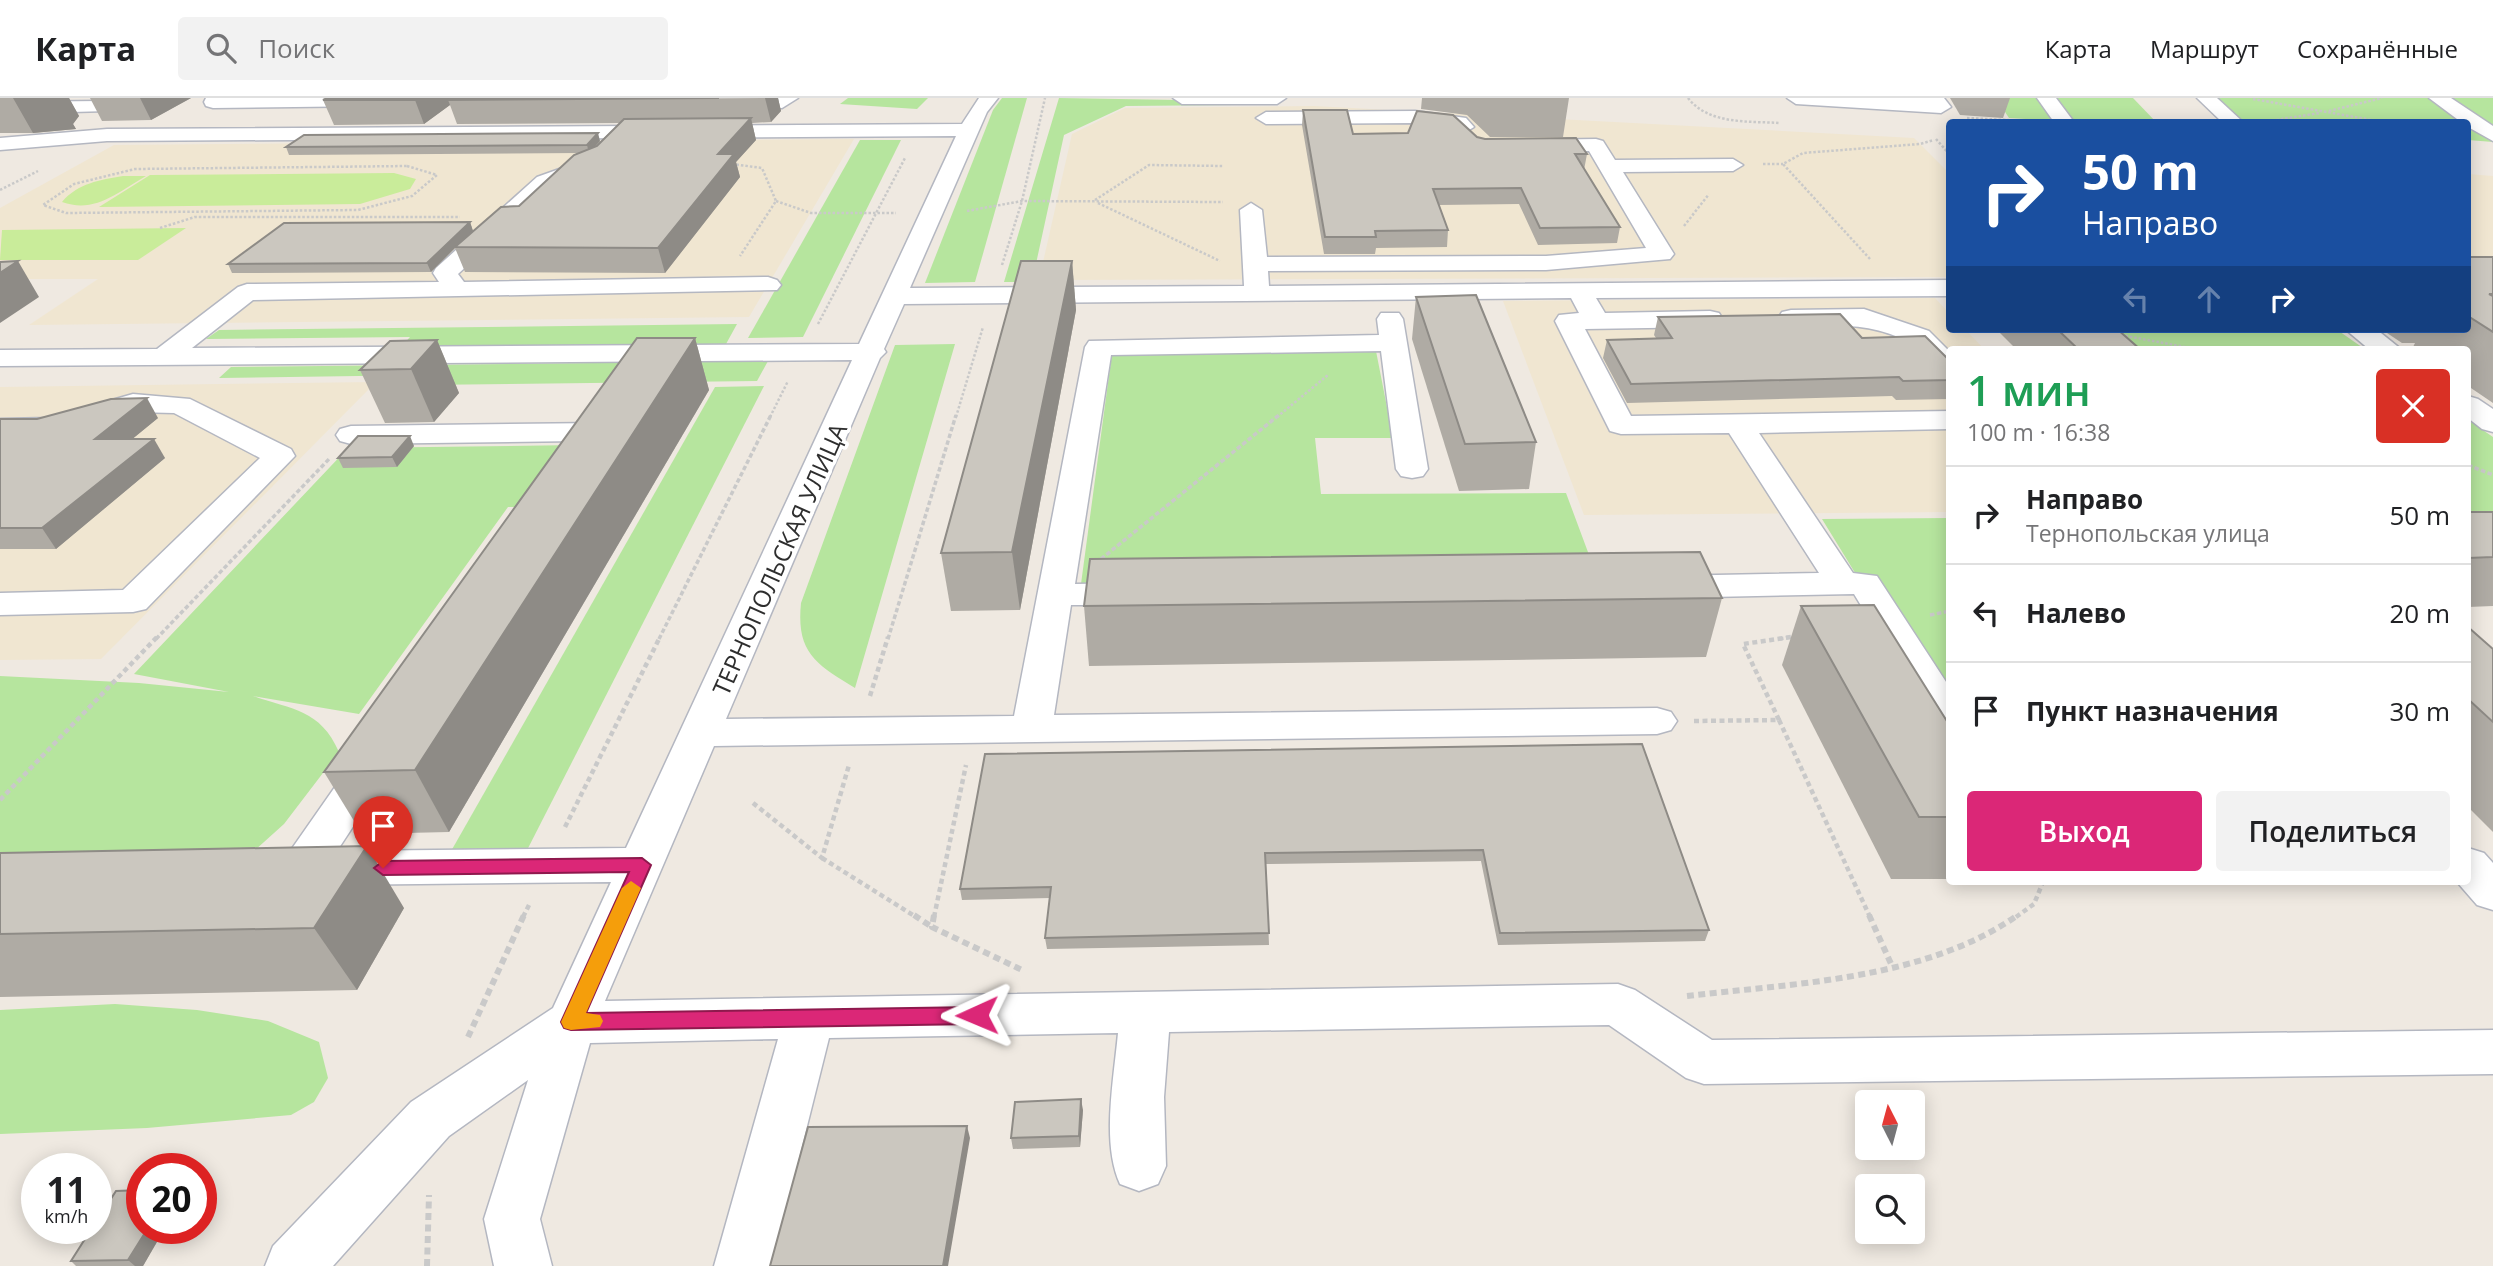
<!DOCTYPE html>
<html lang="ru">
<head>
<meta charset="utf-8">
<style>
	body { margin:0; font-family:"Open Sans",sans-serif; background:#f2f2f2; color:#202124; height:100vh; display:flex; flex-direction:column; font-size:26px; white-space:nowrap }
	* { box-sizing:border-box; margin:0 }
	p { font-size:23px; color:#757577 }
	.icon { flex:none; width:38px; height:38px; fill:none; stroke:currentColor; stroke-width:2; stroke-linecap:round; stroke-linejoin:round }
	.map { position:relative; flex:1; overflow:hidden }
	.sheet { position:absolute; left:1946px; top:248px; width:525px; height:539px; display:flex; flex-direction:column; background:#fff; border-radius:7px; box-shadow:0 4px 18px #0003 }
	.sheet>* { flex:none }
	.top-card { position:absolute; left:1946px; top:21px; width:525px; height:214px; border-radius:7px; box-shadow:0 4px 18px #0003; background:#1a4fa0; color:#fff; overflow:hidden }
	.needle { width:46px; rotate:354deg }
	.fabs { position:absolute; left:1855px; top:992px; display:grid; gap:14px }
	.fabs a { display:grid; place-items:center; width:70px; height:70px; border-radius:7px; background:#fff; box-shadow:0 4px 18px #0003; font-size:35px }
	.speed { position:absolute; left:21px; top:1055px; display:flex; gap:14px; font-size:35px; font-weight:700; text-align:center }
	.speed>* { display:grid; place-content:center; width:91px; height:91px; border-radius:50%; background:#fff; box-shadow:0 4px 18px #0003; line-height:1 }
	.speed small { font-size:18px; font-weight:400 }
	.speed .limit { border:10px solid #d22; background:#fff; color:#111 }
	.pin { position:absolute; display:grid; place-items:center; width:60px; height:60px; color:#fff; margin:-72px -30px; border-radius:50% 50% 50% 0; rotate:-45deg; box-shadow:0 0 7px #0007 }
	.pin .icon { rotate:45deg }
	.me { position:absolute; width:77px; margin:-38px; rotate:269deg; stroke-linejoin:round; filter:drop-shadow(0 0 5px #0008) }
	.turn { display:flex; align-items:center; gap:24px; height:147px; padding:0 21px; font-size:32px }
	.turn .icon { width:91px; height:91px; stroke-width:2.5 }
	.turn b { display:block; font-size:49px; line-height:60px }
	.lanes { display:flex; align-items:center; height:66px; padding:0 21px; background:#0003; justify-content:center; gap:35px; direction:ltr }
	.lanes .off { opacity:.35 }
	.round { display:grid; place-items:center; flex:none; width:74px; height:74px; border-radius:7px; background:#f2f2f2 }
	.headline { display:flex; align-items:center; justify-content:space-between; height:119px; padding:0 21px }
	h1 { font-size:42px; font-weight:600; line-height:52px; color:#1e9e55 }
	.action { display:flex; gap:14px; margin-top:auto; padding:14px 21px }
	.action a { flex:1; height:80px; border-radius:7px; background:#db2777; color:#fff; font-size:28px; font-weight:600; line-height:80px; text-align:center }
	.action a+a { background:#f2f2f2; color:#202124 }
	ul { padding:0; list-style:none }
	li { display:flex; align-items:center; gap:21px; height:98px; padding:0 21px; border-top:2px solid #e0e0e0 }
	li div { flex:1 }
	li b { display:block; font-size:26px }
	li em { font-style:normal }
	header { display:flex; align-items:center; gap:42px; box-sizing:border-box; height:98px; padding:0 35px; background:#fff; border-bottom:2px solid #e0e0e0 }
	header strong { font-size:33px }
	nav { display:flex; gap:38px; margin-inline-start:auto; font-size:24px }
	.search { width:490px; height:63px; background:#f2f2f2; display:flex; align-items:center; gap:18px; box-sizing:border-box; padding:0 24px; border-radius:7px; color:#757577; font-size:26px }
	.map>svg:first-child { display:block }
</style>
</head>
<body>
<header>
<strong>Карта</strong>
<div class="search"><svg class="icon" aria-label="search" viewBox="0 0 24 24"><circle cx="10" cy="10" r="6"/><path d="M15 15l6 6"/></svg>Поиск</div>
<nav><a>Карта</a><a>Маршрут</a><a>Сохранённые</a></nav>
</header>
<div class="map">
<svg width="2493" height="1168" viewBox="0 0 2493 1168">
	<rect width="100%" height="100%" fill="#efe9e1"/>
	<!-- education -->
	<g fill="#f0e6d1">
		<path d="M1314,8l600,32 35,35v104l-910,3 33,-146 53,-26z"/>
		<path d="M854,41l-105,178 -720,8 69,-46h-98v-71l114,-63z"/>
		<path d="M2468,76l25,2v95h-25z"/>
		<path d="M1935,200l14,15 1,16h15l20,21h-35l-1,162 -365,3 -81,-214z"/>
		<path d="M376,284l-275,277 -101,1v-273z"/>
	</g>
	<!-- green -->
	<g fill="#b6e59e">
		<path d="M848,0h80l-11,11 -77,-5z"/>
		<path d="M1002,0h25l-52,184 -50,1 68,-173z"/>
		<path d="M1059,0l179,3 -2,4 -110,1 -62,29 -32,147h-28z"/>
		<path d="M1996,0h43l18,23 -48,-3z"/>
		<path d="M2052,0h81l23,24h-86z"/>
		<path d="M2212,0h281v44l-25,-2v-18h-229z"/>
		<path d="M860,42h41l-98,197 -55,1z"/>
		<path d="M737,226l-11,20 -325,3 9,-10 -204,2 13,-9z"/>
		<path d="M2098,231h238l30,21h-244z"/>
		<path d="M955,246l-100,344c-39,-24 -59,-35 -54,-85l94,-258z"/>
		<path d="M1376,253l17,87h-78l6,56 245,-1 32,86 -517,5 31,-231z"/>
		<path d="M768,263l-11,20 -336,4 8,-10 -210,3 12,-11z"/>
		<path d="M764,288l-241,472 -77,2 269,-473z"/>
		<path d="M2468,322l25,17v77h-25z"/>
		<path d="M578,347l-43,62h-27l-149,207 -106,-18c39,14 67,13 86,56l-55,72 -30,27 -254,14v-189l139,7 90,9 -95,-18 214,-226z"/>
		<path d="M1949,420v172l-72,-114h-20l-35,-57z"/>
		<path d="M115,906l82,6 71,11 51,21 9,36 -14,24 -23,13 -144,13 -147,6v-124z"/>
	</g>
	<!-- pitch -->
	<g fill="#c9ec9a">
		<path d="M394,75l22,6 -6,10 -50,15 -261,3 51,-32z"/>
		<path d="M123,78h23c-28,16 -51,38 -84,26 16,-19 38,-22 61,-26z"/>
		<path d="M186,130l-48,32h-138l2,-30z"/>
	</g>
	<g fill="none" stroke-linecap="round" stroke-linejoin="round">
		<!-- minor casing -->
		<g stroke="#b4b7c1" stroke-width="3">
			<g id="minor">
				<path d="M206,0h177l1,2 -9,6 -162,2 -7,-2 -2,-4z"/>
				<path d="M719,0h79l-16,10 -56,-1 -7,-2z"/>
				<path d="M979,0h19l-11,14 -77,176 334,-2 -4,-76 11,-7 11,7 5,47 279,-1 100,-8 -57,-97 -59,1 -10,-6 10,-6 66,-1 7,2 12,19 118,-1 10,6 -10,6 -110,1 51,82 -4,5 -124,11 -278,1 1,15 681,-6v16l-354,2 9,15 105,-2 9,2 4,6 -4,6 -9,2 -125,2 46,87 319,-5v18l-191,4 94,140 24,3 73,112v45l-14,-4 -82,-135 -190,4 -12,-4 -6,-7 6,-7 12,-4 155,-3 -90,-140 -108,1 -11,-3 -55,-110 4,-6 20,-2 -8,-15 -667,6 -20,45 2,3 -6,6 -154,361 288,-3 71,-369 4,-6 290,-6 -2,-16 4,-6h18l4,6 25,150 -5,7 -11,2 -11,-2 -5,-7 -15,-118 -270,4 -36,229 64,-1 13,3 5,8 -5,8 -13,3h-68l-17,110 603,-7 14,4 6,9 -6,9 -14,4 -943,12 -109,255 1013,-17 17,6 77,50 781,-10v44l-789,10 -18,-6 -77,-53 -440,7 -5,65 2,69 -8,18 -19,7 -19,-7c-19,-41 -6,-106 -2,-151l-289,5 -57,228h-58l64,-227 -188,4 -50,176 12,47h-58l-10,-47 44,-139 -79,56 -116,130h-68l8,-20 138,-144 142,-94 58,-126 -283,3c-15,-5 -26,1 -42,-4l-6,-12 6,-12 72,-103 15,-4 15,4 6,10 -57,87 289,-3 226,-488 -852,6v-16l157,-1 81,-62 9,-3 192,-2 -6,-9 3,-5 101,-91 56,-20 7,2 3,4 -3,4 -47,20 -95,87 6,8 304,-5 9,3 4,5 -4,5 -524,10 -61,48 667,-4 97,-208 -849,5 -107,9v-12l107,-9 855,-5z"/>
				<path d="M1173,0h113l-9,6h-95z"/>
				<path d="M1787,0h157l7,9 -10,6 -145,-9z"/>
				<path d="M2037,0h19l18,24h-20z"/>
				<path d="M2197,0h20l26,24h-21z"/>
				<path d="M2429,0h22l42,28v15l-25,-14v-5h-7z"/>
				<path d="M101,3l7,2 3,4 -3,4 -108,3v-12z"/>
				<path d="M1415,13l51,7 8,9 -10,6 -11,-6 -38,-4 -149,1 -10,-6 10,-6z"/>
				<path d="M1864,211l65,22 21,21v24c-19,-4 -25,-25 -41,-34 -38,-20 -77,-17 -118,-16l-9,-2 -4,-6 4,-6 9,-2z"/>
				<path d="M2345,231h31l26,21h-32z"/>
				<path d="M133,296l57,5 101,50 4,7 -149,153 -13,3 -133,3v-22l123,-3 137,-132 -86,-45 -40,-1 -84,24 -50,1v-18l49,-1z"/>
				<path d="M2468,298l10,3 15,10v23l-11,-3 -14,-11z"/>
				<path d="M600,325l11,3 4,6 -17,26 -11,2 -11,-2 -4,-7 6,-10 -227,3 -11,-3 -4,-6 4,-6 11,-3z"/>
				<path d="M2468,750l16,5 9,10v47l-16,-5 -20,-23h11z"/>
			</g>
		</g>
		<!-- path-far3 -->
		<g stroke="#c9c9c9" stroke-width="2.5" stroke-dasharray="2.5 2" stroke-linecap="butt">
			<path d="M1688,0c21,27 61,23 92,25"/>
			<path d="M2253,1l130,23"/>
			<path d="M2329,13l53,-13"/>
			<path d="M1967,20l58,3"/>
			<path d="M2263,24l57,-9"/>
			<path d="M1936,41l14,16"/>
			<path d="M732,66l30,4 14,33 -36,55"/>
			<path d="M1763,66h20"/>
			<path d="M407,68l30,9 -25,21 -54,14 -292,3 -23,-8 31,-21 61,-15z"/>
			<path d="M0,92l38,-19"/>
			<path d="M1095,102l54,-35 75,1"/>
			<path d="M776,103l35,12h85"/>
			<path d="M1098,105l122,58"/>
			<path d="M967,113l55,-10 201,1"/>
			<path d="M1684,128l25,-32"/>
			<path d="M160,130l35,-11h265"/>
			<path d="M1870,161l-87,-95 20,-11 117,-9 14,-4"/>
			<path d="M1002,167l20,-64 23,-103"/>
			<path d="M818,226l87,-166"/>
			<path d="M2121,237l80,15"/>
			<path d="M770,319l18,-36"/>
			<path d="M956,319l27,-90"/>
			<path d="M1277,319l51,-42"/>
		</g>
		<!-- path-far2 -->
		<g stroke="#c9c9c9" stroke-width="3.5" stroke-dasharray="4.5 2.5" stroke-linecap="butt">
			<path d="M2468,367l25,10"/>
			<path d="M1101,461l178,-144"/>
			<path d="M1930,517l20,-4"/>
			<path d="M156,541l174,-181"/>
			<path d="M659,541l112,-224"/>
			<path d="M888,541l68,-224"/>
			<path d="M1779,541l18,-3"/>
		</g>
		<!-- path-far1 -->
		<g stroke="#c9c9c9" stroke-width="4.5" stroke-dasharray="5 3.5" stroke-linecap="butt">
			<path d="M870,598l18,-59"/>
			<path d="M1779,622l-36,-76 48,-7"/>
			<path d="M1694,623l85,-1 91,197"/>
			<path d="M0,702l157,-163"/>
			<path d="M753,705l69,55 27,-93"/>
			<path d="M565,729l95,-190"/>
			<path d="M822,760l94,59"/>
			<path d="M523,819l6,-12"/>
			<path d="M934,819l32,-152"/>
			<path d="M2016,819l18,-13 9,-22"/>
		</g>
		<!-- path -->
		<g stroke="#c9c9c9" stroke-width="6" stroke-dasharray="7 4.5" stroke-linecap="butt">
			<path d="M914,817l18,12"/>
			<path d="M934,817l-2,12 90,43"/>
			<path d="M1869,817l23,51"/>
			<path d="M1687,898c109,-13 238,-16 331,-81"/>
			<path d="M468,939l56,-122"/>
			<path d="M427,1168l2,-71"/>
		</g>
		<!-- minor -->
		<use href="#minor" fill="#fff" fill-rule="evenodd"/>
	</g>
	<!-- wall -->
	<g fill="#afaba4">
		<path d="M0,0h69l10,18 -6,8 3,5 -43,4h-33z"/>
		<path d="M90,0h101l-40,22 -49,1z"/>
		<path d="M778,0l3,13 -10,11 -19,1 4,17 -20,22 4,15 -75,96 -200,-1 -10,-24 -24,24 -199,1 -4,-9 242,-42 3,9 46,-25 61,-53 -291,2 -3,-8 314,-6 -5,5 25,-23 -163,1 -7,-19 -26,19 -90,1 -11,-25z"/>
		<path d="M1422,0h147l-6,39h-73l-23,-22 -46,-6z"/>
		<path d="M1950,0h60l-7,20 -43,-3z"/>
		<path d="M1303,12l50,24 132,5 102,15 -3,16 36,57 -3,16 -79,2 -19,-41 -80,1 9,25 -1,17 -71,1 -1,6h-51l-22,-129z"/>
		<path d="M2468,159h25v146l-25,-17v-36h-55l-1,-1 3,-6h-13l-21,-14h87z"/>
		<path d="M1072,163l4,49 -56,300 -69,1 -10,-58z"/>
		<path d="M1416,199l120,145 -7,47 -70,2 -47,-152z"/>
		<path d="M1658,219l204,21 88,23v38l-54,1 -4,-4 -265,7 -24,-45 4,-18 49,-2 -2,-3z"/>
		<path d="M1996,231h121l24,21h-124z"/>
		<path d="M695,240l14,52 -260,442 -87,2 -38,-62z"/>
		<path d="M437,242l22,53 -25,29 -49,1 -25,-53z"/>
		<path d="M158,320l-26,21 33,19 -109,91h-56v-130z"/>
		<path d="M414,348l-17,21 -54,1 -5,-10z"/>
		<path d="M2468,414h25v94l-25,1z"/>
		<path d="M1722,500l-16,59 -617,9 -5,-60z"/>
		<path d="M1801,508l149,120v153h-59l-109,-214z"/>
		<path d="M2468,529l25,22v183l-25,-25z"/>
		<path d="M1642,646l67,186 -4,11 -207,4 -17,-84 -215,3 3,81 -222,4 -2,-11 5,-40 -88,2 -2,-11z"/>
		<path d="M0,755l404,55 -47,82 -357,7z"/>
		<path d="M1083,1012l-3,37 -67,2 -2,-11z"/>
		<path d="M165,1130l-22,38h-67l-5,-5z"/>
	</g>
	<!-- shaded-wall -->
	<g fill="#8e8b86">
		<path d="M13,0h56l10,18 -6,8 3,5 -43,4z"/>
		<path d="M140,0h51l-40,22z"/>
		<path d="M417,0h43l-12,2 2,5 -26,19 -9,-24z"/>
		<path d="M765,0h13l3,13 -10,11z"/>
		<path d="M751,20l5,22 -20,22 4,15 -75,96 -7,-25 60,-94z"/>
		<path d="M598,35l2,8 -11,12 -2,-8z"/>
		<path d="M470,124l3,9 -18,16v1l-24,24 -4,-9z"/>
		<path d="M18,163l21,36 -39,26v-50z"/>
		<path d="M1072,163l4,49 -56,300 -8,-58z"/>
		<path d="M695,240l14,52 -260,442 -34,-62z"/>
		<path d="M437,242l22,53 -25,29 -23,-53z"/>
		<path d="M147,300l11,20 -50,41 -13,-20z"/>
		<path d="M410,338l4,10 -17,21 -5,-10z"/>
		<path d="M154,341l11,19 -109,91 -14,-21z"/>
		<path d="M367,748l37,62 -47,82 -43,-62z"/>
		<path d="M1081,1001l2,11 -3,37 -1,-11z"/>
		<path d="M967,1028l3,12 -22,128h-5z"/>
		<path d="M148,1130h17l-22,38h-8l-7,-6z"/>
	</g>
	<!-- building -->
	<g fill="#cbc7bf" stroke="#8e8b86" stroke-width="2">
		<path d="M327,0h90l-2,2h-92z"/>
		<path d="M450,0h269l-271,2z"/>
		<path d="M1303,12h44l6,24 55,-1 9,-22 36,4 24,22 8,2 91,-1 11,16h-12l45,73 -80,1 -19,-40 -88,1 15,41 -73,1 1,6h-51z"/>
		<path d="M751,20l-33,36h16l-76,94 -203,-1 46,-40 18,-1 55,-51 23,-9 27,-27z"/>
		<path d="M598,35l-11,12 -301,2 18,-12z"/>
		<path d="M470,124l-43,41 -199,1 56,-41z"/>
		<path d="M2468,159h25v37h-4l4,2v36l-25,-16z"/>
		<path d="M18,163l-18,12v-11z"/>
		<path d="M1021,163h51l-60,291 -71,1z"/>
		<path d="M1476,197l60,147 -71,2 -49,-147z"/>
		<path d="M1840,216l22,24 63,-2 25,25v19l-47,1 -4,-4 -268,7 -24,-44 65,-2 -14,-21z"/>
		<path d="M2057,231h60l24,21h-62z"/>
		<path d="M637,240h58l-280,432 -91,2z"/>
		<path d="M437,242l-26,29 -51,1 30,-29z"/>
		<path d="M147,300l-52,41h59l-112,89h-42v-109h37l74,-20z"/>
		<path d="M358,338h52l-18,21 -54,1z"/>
		<path d="M2468,414h25v45l-25,1z"/>
		<path d="M1700,454l22,46 -638,8 6,-47z"/>
		<path d="M1874,507l76,121v91h-31l-118,-211z"/>
		<path d="M2468,529l25,22v73l-25,-23z"/>
		<path d="M1642,646l67,186 -209,3 -17,-83 -218,3 4,80 -224,5 6,-51 -91,2 25,-135z"/>
		<path d="M367,748l-53,82 -314,6v-81z"/>
		<path d="M1081,1001l-2,37 -68,2 4,-36z"/>
		<path d="M967,1028l-24,140h-173l38,-139z"/>
		<path d="M142,1092v38h6l-20,32 -57,1 21,-33h4v-6l20,-31z"/>
	</g>
	<!-- route -->
	<path fill="#db2777" stroke="#8e194d" stroke-width="2" d="M642,760l9,7 -65,148 391,-6 7,2 3,6 -3,6 -7,3 -406,6 -7,-2 -3,-6 68,-150 -246,3 -9,-7 9,-7z"/>
	<!-- slow -->
	<path fill="#f59e0b" d="M631,783l10,7 -55,125 14,2 3,6 -3,6 -29,3 -7,-2 -3,-6 61,-134z"/>
	<g text-anchor="middle" dominant-baseline="central" stroke-width="7" stroke-linejoin="round" paint-order="stroke">
		<!-- street labels -->
		<g font-size="24" fill="#2e2e2e" stroke="#fff">
			<text transform="translate(779 461) rotate(-66)">ТЕРНОПОЛЬСКАЯ УЛИЦА</text>
		</g>
	</g>
</svg>
<div class="fabs">
<a><svg class="needle" viewBox="-14 -14 28 28"><path d="M0-13l5 13h-10z" fill="#e53935"/><path d="M0 13l5-13h-10z" fill="#757577"/></svg></a>
<a><svg class="icon" aria-label="search" viewBox="0 0 24 24"><circle cx="10" cy="10" r="6"/><path d="M15 15l6 6"/></svg></a>
</div>
<div class="speed"><div>11<small>km/h</small></div><div class="limit">20</div></div>
<div class="pin" style="left:383px;top:770px;background:#d93025"><svg class="icon" aria-label="arrive" viewBox="0 0 24 24"><path d="M6 21V4h12l-3 4 3 4H6"/></svg></div>
<svg class="me" style="left:977px;top:917px" viewBox="-20 -20 40 40"><path d="M0-17L14 15 0 8-14 15z" fill="#db2777" stroke="#fff" stroke-width="4"/></svg>
<div class="top-card">
<div class="turn"><svg class="icon" aria-label="right" viewBox="0 0 24 24"><path d="M7 20v-9h11M14 6l5 5-5 5"/></svg><div><b>50 m</b>Направо</div></div>
<div class="lanes"><svg class="icon off" aria-label="left" viewBox="0 0 24 24"><path d="M17 20v-9H6M10 6l-5 5 5 5"/></svg><svg class="icon off" aria-label="ahead" viewBox="0 0 24 24"><path d="M12 20V5M6 11l6-6 6 6"/></svg><svg class="icon" aria-label="right" viewBox="0 0 24 24"><path d="M7 20v-9h11M14 6l5 5-5 5"/></svg></div>
</div>
<section class="sheet">
<div class="headline"><div><h1>1 мин</h1><p>100 m · 16:38</p></div><a class="round" style="background:#d93025;color:#fff"><svg class="icon" aria-label="close" viewBox="0 0 24 24"><path d="M6 6l12 12M18 6L6 18"/></svg></a></div>
<ul>
<li><svg class="icon" aria-label="right" viewBox="0 0 24 24"><path d="M7 20v-9h11M14 6l5 5-5 5"/></svg><div><b>Направо</b><p>Тернопольская улица</p></div><em>50 m</em></li>
<li><svg class="icon" aria-label="left" viewBox="0 0 24 24"><path d="M17 20v-9H6M10 6l-5 5 5 5"/></svg><div><b>Налево</b></div><em>20 m</em></li>
<li><svg class="icon" aria-label="arrive" viewBox="0 0 24 24"><path d="M6 21V4h12l-3 4 3 4H6"/></svg><div><b>Пункт назначения</b></div><em>30 m</em></li>
</ul>
<div class="action"><a>Выход</a><a>Поделиться</a></div>
</section>
</div>
</body>
</html>
